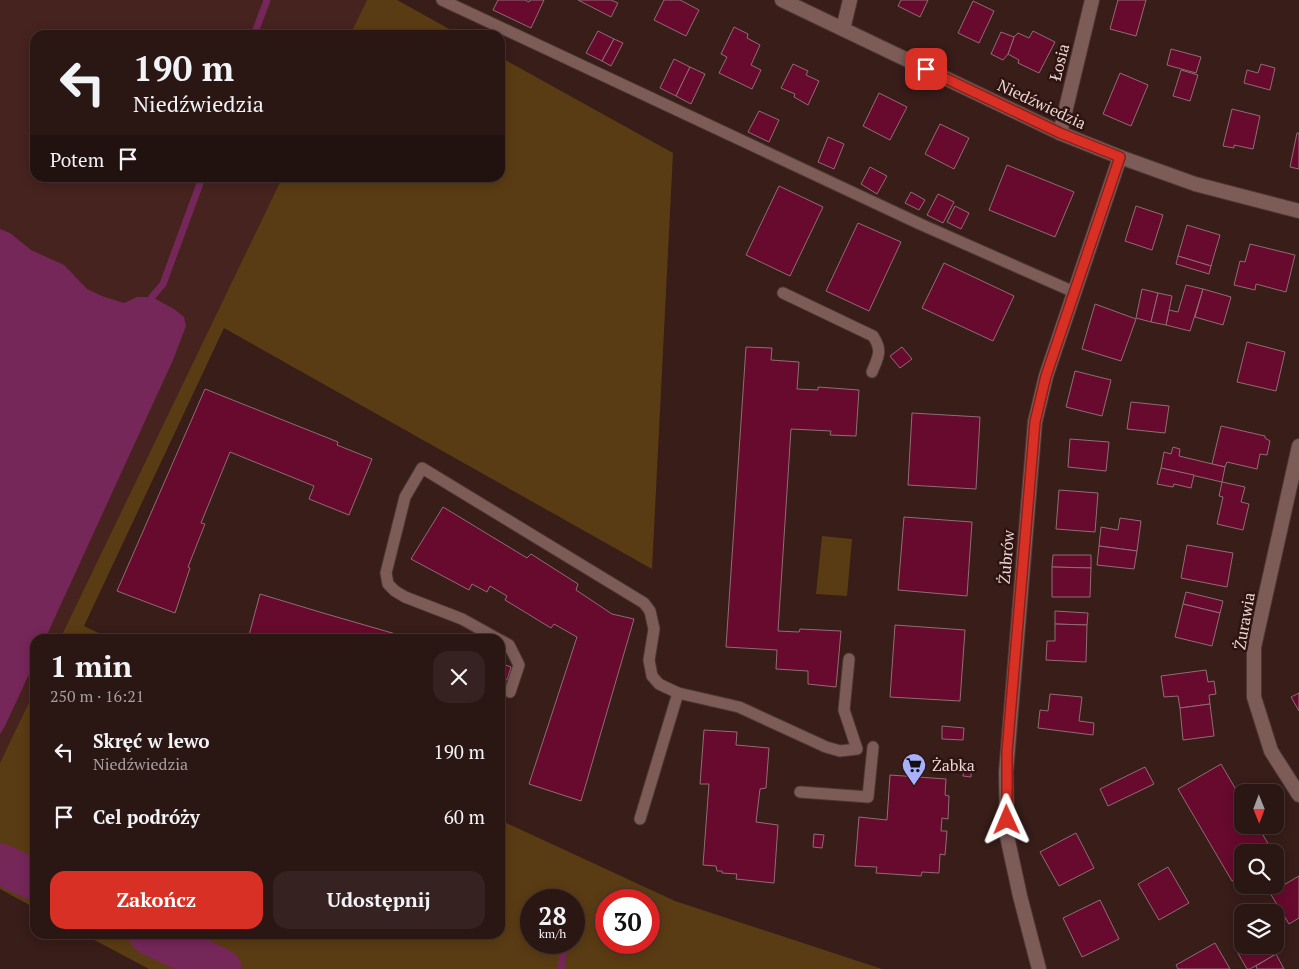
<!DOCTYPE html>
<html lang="pl">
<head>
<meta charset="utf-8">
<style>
	body { margin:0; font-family:"PT Serif",serif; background:#362321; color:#f1f3f6; height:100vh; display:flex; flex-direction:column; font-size:19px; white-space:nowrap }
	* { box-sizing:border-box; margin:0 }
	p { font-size:16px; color:#a59fa0 }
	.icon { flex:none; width:28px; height:28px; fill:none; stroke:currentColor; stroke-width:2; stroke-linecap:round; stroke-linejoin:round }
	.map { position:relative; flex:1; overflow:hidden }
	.panel { position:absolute; left:30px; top:634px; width:475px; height:305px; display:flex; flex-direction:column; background:#2a1613; border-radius:15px; box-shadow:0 2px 12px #0003,0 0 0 1px #463533 }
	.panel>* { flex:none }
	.guide { position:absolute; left:30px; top:30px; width:475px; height:152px; border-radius:15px; box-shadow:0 2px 12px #0003,0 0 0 1px #463533; background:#2a1613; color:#f1f3f6; overflow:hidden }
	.needle { width:32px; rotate:179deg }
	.fabs { position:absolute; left:1234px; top:784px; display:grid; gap:10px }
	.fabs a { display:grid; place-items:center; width:50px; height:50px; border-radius:10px; background:#2a1613; box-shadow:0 2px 12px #0003,0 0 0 1px #463533; font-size:25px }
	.speed { position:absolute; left:520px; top:889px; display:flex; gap:10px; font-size:25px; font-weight:700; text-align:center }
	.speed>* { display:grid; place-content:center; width:65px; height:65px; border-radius:50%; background:#2a1613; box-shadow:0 2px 12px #0003,0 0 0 1px #463533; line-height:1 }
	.speed small { font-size:12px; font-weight:400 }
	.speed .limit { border:8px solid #d22; background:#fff; color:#111 }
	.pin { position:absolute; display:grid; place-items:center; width:42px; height:42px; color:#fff; margin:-21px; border-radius:10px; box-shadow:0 2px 8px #0006 }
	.me { position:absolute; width:55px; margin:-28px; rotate:359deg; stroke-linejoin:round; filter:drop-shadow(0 0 4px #0008) }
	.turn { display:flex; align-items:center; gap:18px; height:105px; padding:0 20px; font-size:22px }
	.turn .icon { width:65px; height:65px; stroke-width:2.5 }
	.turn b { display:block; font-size:35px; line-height:42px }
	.then { display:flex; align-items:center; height:48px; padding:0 20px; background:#0003; gap:10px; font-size:19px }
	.round { display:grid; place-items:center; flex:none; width:52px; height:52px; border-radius:15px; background:#362321 }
	.summary { display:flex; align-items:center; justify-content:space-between; height:85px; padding:0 20px }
	h1 { font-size:30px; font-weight:600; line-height:38px }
	.button { display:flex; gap:10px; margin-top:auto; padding:10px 20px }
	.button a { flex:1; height:58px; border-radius:15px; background:#d93025; color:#fff; font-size:20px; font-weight:600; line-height:58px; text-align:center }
	.button a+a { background:#362321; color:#f1f3f6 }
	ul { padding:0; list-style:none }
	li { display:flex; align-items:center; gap:15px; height:65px; padding:0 20px }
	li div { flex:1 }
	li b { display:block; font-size:19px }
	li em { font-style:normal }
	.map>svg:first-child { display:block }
</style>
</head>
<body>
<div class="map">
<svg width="1299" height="969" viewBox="0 0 1299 969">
	<rect width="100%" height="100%" fill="#381d19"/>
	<!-- built -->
	<path fill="#46231f" d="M0,0h367l-17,35h-315v143h247l-222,461h-25v51l-35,73z"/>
	<!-- green -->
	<g fill="#5a3c14" fill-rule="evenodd">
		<path d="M367,0h30l63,35h-110z"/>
		<path d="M500,57l173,96 -21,416 -428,-241 -140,298 27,13h-51l222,-461h218z"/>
		<path d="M822,536l30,3 -5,57 -31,-2z"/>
		<path d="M35,690v218l-35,-19v-126z"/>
		<path d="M500,820l175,81 207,68h-733l-66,-35h417zM531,900h43v42h-43zM606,900h43v42h-43z"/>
	</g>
	<!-- water -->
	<path fill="#752759" d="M0,229l10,4 21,17 33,15 23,24 15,7 22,7 13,-6h15l22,12 10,8 2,9 -13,34 -128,279h-10v22l-30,65 -5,8z"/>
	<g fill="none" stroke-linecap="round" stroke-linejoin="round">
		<!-- stream -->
		<g stroke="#752759" stroke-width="7">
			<path d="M254,35l13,-35"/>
			<path d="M152,297l11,-13 39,-106"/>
			<path d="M561,969l4,-27"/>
		</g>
		<!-- river -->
		<g stroke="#752759" stroke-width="41">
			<path d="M0,864l35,16"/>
			<path d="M149,934l72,35"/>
		</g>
	</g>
	<!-- building -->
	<g fill="#670a2d" stroke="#8f6d73">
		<path d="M498,0h27l4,2 1,-2h14l-13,28 -38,-18z"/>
		<path d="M578,0h33l7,3 -7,14z"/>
		<path d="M664,0h16l19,10 -13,26 -32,-16z"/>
		<path d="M901,0h27l-8,17 -22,-11z"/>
		<path d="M1118,0h28l-10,36 -26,-7z"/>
		<path d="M973,1l21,10 -15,32 -21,-10z"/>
		<path d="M734,27l14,7 -1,4 13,7 -9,20 10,5 -9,19 -33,-16 8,-16 -6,-3z"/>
		<path d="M598,31l16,8 -12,22 -16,-8z"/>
		<path d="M1033,31l22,11 -16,31 -21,-10 1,-3 -11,-6 6,-17 4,-4 11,5z"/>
		<path d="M1001,32l13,5 -6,17 -5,6 -12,-6z"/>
		<path d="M614,39l9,4 -12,23 -9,-5z"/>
		<path d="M1171,49l30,8 -5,16 -29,-8z"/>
		<path d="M674,59l16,8 -14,29 -16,-8z"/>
		<path d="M793,64l15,7 -2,4 13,6 -11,24 -14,-8 1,-3 -14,-6z"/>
		<path d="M1261,64l14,4 -5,22 -26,-7 3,-13 11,3z"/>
		<path d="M690,67l15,7 -14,30 -15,-8z"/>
		<path d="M1181,70l17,5 -8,26 -17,-5z"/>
		<path d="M1120,73l28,12 -17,41 -28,-12z"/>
		<path d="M879,93l28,14 -17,33 -27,-14z"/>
		<path d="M1232,109l28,7 -7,33 -19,-4v3l-11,-2z"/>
		<path d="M759,111l20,9 -10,22 -21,-10z"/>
		<path d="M940,124l29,14 -15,31 -29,-15z"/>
		<path d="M1297,133h2v36l-9,-2z"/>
		<path d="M828,137l16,7 -10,25 -16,-7z"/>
		<path d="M1007,165l67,27 -19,45 -66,-27z"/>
		<path d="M870,167l17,9 -10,18 -16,-10z"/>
		<path d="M779,186l44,21 -33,69 -44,-21z"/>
		<path d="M911,192l14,8 -6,10 -14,-7z"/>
		<path d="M938,194l16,8 -11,21 -16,-8z"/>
		<path d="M955,206l14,7 -8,16 -14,-7z"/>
		<path d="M1136,206l27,9 -11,35 -27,-9z"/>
		<path d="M858,223l43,19 -32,69 -43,-20z"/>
		<path d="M1187,225l33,10 -9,31 -33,-10z"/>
		<path d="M1250,244l45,11 -9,37 -30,-8 -1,6 -21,-5 6,-24 5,1z"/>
		<path d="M1178,256l33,10 -2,8 -33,-10z"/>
		<path d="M944,263l70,33 -21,45 -71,-33z"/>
		<path d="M1186,285l17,4 -13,42 -24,-6 3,-15 9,2z"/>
		<path d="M1142,289l16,4 -7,29 -15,-4z"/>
		<path d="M1203,289l28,8 -8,28 -28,-8z"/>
		<path d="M1158,293l14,3 -6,29 -15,-3z"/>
		<path d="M1095,304l41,15 -15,42 -39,-12z"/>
		<path d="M1247,342l38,10 -9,39 -39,-9z"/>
		<path d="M746,347l26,1 -1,12 28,2 -2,27 21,1v-3l41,3 -3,46 -26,-1 1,-4 -40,-2 -13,202 21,1 1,-3 41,2 -5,56 -28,-3v-13l-32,-2 1,-19 -51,-3z"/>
		<path d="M902,347l10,12 -12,9 -10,-12z"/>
		<path d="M1075,371l36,9 -9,36 -36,-9z"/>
		<path d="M205,389l133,53 -1,3 35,14 -23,56 -40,-16 5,-13 -84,-34 -29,71 4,1 -17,43 2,1 -15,45 -58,-22z"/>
		<path d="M1131,402l38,4 -4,27 -38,-4z"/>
		<path d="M912,413l68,4 -4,72 -68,-4z"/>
		<path d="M1221,426l44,10v2l5,3 -3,14 -7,-1 -3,15 -30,-7 -2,5 -13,-3z"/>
		<path d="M1070,439l39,3 -3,29 -38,-4z"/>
		<path d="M1173,447l7,2 -1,7 46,11 -3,15 -61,-14 3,-16 7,2z"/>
		<path d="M1161,468l33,7 -3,13 -17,-4 -1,3 -16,-3z"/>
		<path d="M1222,482l23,5 -4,15 8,2 -6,26 -26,-6 6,-27 -4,-1z"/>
		<path d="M1059,490l39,3 -3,39 -39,-3z"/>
		<path d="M443,507l84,51 4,-4 47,30 -2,6 36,24 22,5 -53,182 -52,-17 48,-147 -23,-13 -3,4 -46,-28 2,-4 -17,-10 -3,6 -15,-8 -3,6 -58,-31z"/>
		<path d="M904,517l68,5 -5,74 -69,-6z"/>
		<path d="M1120,518l21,3 -4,30 -38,-5 2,-19 17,3z"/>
		<path d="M1187,545l46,8 -6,34 -46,-9z"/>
		<path d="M1099,546l38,5 -3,18 -37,-4z"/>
		<path d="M1053,555h38v13l-39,-1z"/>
		<path d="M1052,567l39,1 -1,29h-38z"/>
		<path d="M1186,592l37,9 -3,12 -37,-9z"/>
		<path d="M260,594l63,19 90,26h-165z"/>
		<path d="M1183,604l37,9 -8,33 -37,-9z"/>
		<path d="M1055,611l33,2 -1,12 -32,-1z"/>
		<path d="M1055,624l32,1 -1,37 -40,-2 1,-19h8z"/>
		<path d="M895,625l70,5 -5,71 -70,-4z"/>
		<path d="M500,663l11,4 -4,13 -7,-2z"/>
		<path d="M1206,670l2,12 6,-1 2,13 -7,1 1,9 -30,4 -2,-12 -14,1 -3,-21z"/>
		<path d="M1299,693v18l-8,-14z"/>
		<path d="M1050,694l32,3 -3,24 15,2 -1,12 -55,-7 2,-18 8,1z"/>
		<path d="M1210,704l4,32 -31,4 -3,-32z"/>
		<path d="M942,726l22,2 -1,12 -21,-1z"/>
		<path d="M704,730l33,2 -1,13 33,3 -3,40 -6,1 -4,33 22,3 -4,58 -38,-4 1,-5 -15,-1v-2h-5l-1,-5 -13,-1 6,-81h-9z"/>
		<path d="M1221,764l21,36v25h15l16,27h-31v23l-10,6 -54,-92z"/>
		<path d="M964,767l7,1v9l-8,-1z"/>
		<path d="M1145,767l9,17 -46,22 -8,-17z"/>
		<path d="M890,775l56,4 -1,16 4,1 -1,23 -6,-1 -1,13h6l-2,24 -5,-1 -1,19 -17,-1 -1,4 -45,-3 1,-6 -22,-1 4,-49 28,3z"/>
		<path d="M1076,833l18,35 -35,18 -19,-34z"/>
		<path d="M814,834l10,1 -2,13 -9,-1z"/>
		<path d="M1168,867l21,36 -30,17 -21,-36z"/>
		<path d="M1299,876v42l-10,6 -19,-31z"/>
		<path d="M1100,900l19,39 -37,18 -19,-39z"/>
		<path d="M1215,943l15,26h-52l-2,-4z"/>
		<path d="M1242,943v2h28l6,9 -26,15h-3l-12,-21z"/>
		<path d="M1276,954l8,15h-27l-1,-3z"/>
	</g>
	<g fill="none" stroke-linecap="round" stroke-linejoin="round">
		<!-- service casing -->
		<g stroke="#4f3836" stroke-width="13">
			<g id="service">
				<path d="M442,0l478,224 154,68"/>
				<path d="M783,293l90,43c10,15 5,21 -1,36"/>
				<path d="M498,639l-36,-20 -57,-22 -10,-6 -7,-7 -2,-11 19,-76 17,-29 222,135 6,8 4,18 -5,31 3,16 7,8 19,9 61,14 87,40 14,4 17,-2 -13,-39 5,-51"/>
				<path d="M500,640l9,5 10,20 -9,27"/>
				<path d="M800,792l68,5 5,-50"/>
				<path d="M640,819l38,-126"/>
			</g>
		</g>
		<!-- minor casing -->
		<g stroke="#4f3836" stroke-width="16">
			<g id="minor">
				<path d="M782,0l278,133 60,24 75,27 104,27"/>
				<path d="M843,29l7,-29"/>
				<path d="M1060,133l32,-133"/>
				<path d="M1299,446l-45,201v50l17,54 28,44"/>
				<path d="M1039,969l-19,-73 -13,-60 -1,-64 29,-350 11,-46 74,-219"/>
			</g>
		</g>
		<!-- service -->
		<use href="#service" stroke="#7d5c57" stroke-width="11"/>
		<!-- minor -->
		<use href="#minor" stroke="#7d5c57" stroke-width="14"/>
	</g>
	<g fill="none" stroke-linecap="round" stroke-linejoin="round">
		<!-- route casing -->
		<g stroke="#8d1f18" stroke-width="12">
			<path id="route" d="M926,69l134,64 60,24 -74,219 -11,46 -28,330v68"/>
		</g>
		<!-- route -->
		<use href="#route" stroke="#d93025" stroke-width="9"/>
	</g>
	<!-- icons -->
	<defs>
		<g id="supermarket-pin" transform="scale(1.25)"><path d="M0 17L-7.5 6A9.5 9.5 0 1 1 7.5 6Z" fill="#a9b0fc" stroke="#2e1310"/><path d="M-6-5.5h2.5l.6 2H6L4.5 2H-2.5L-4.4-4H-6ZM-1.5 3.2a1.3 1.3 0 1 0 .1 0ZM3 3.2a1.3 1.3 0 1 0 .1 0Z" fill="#111"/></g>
	</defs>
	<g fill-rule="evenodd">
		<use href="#supermarket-pin" x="914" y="765"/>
	</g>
	<g text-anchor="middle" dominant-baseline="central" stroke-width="5" stroke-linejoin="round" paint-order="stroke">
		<!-- street labels -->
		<g font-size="16" fill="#e9d6d3" stroke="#2e1310">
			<text transform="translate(1059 62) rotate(-76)">Łosia</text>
			<text transform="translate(1042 104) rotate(25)">Niedźwiedzia</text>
			<text transform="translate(1006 557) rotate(-85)">Żubrów</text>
			<text transform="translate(1244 621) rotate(-80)">Żurawia</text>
		</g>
		<!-- poi labels -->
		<g font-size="16" fill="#e9d6d3" stroke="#2e1310" text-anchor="start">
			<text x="932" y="765">Żabka</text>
		</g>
	</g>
</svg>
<div class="fabs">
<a><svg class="needle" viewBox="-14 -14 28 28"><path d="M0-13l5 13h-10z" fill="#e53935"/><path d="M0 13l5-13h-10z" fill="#a59fa0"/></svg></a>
<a><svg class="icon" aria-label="search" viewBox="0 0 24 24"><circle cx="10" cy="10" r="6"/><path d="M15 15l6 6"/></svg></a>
<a><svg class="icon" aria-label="layers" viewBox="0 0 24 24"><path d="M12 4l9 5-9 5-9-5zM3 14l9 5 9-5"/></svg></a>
</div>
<div class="speed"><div>28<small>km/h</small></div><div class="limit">30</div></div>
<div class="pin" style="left:926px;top:69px;background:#d93025"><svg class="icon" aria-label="arrive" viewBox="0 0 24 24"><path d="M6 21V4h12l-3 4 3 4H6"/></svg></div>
<svg class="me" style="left:1007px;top:820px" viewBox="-20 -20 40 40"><path d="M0-17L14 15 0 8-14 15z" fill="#d93025" stroke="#fff" stroke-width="4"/></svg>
<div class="guide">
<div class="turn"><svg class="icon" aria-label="left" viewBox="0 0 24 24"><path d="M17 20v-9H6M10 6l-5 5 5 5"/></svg><div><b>190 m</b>Niedźwiedzia</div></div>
<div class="then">Potem<svg class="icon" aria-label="arrive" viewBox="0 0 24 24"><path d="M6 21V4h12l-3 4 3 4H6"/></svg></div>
</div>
<section class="panel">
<div class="summary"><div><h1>1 min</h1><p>250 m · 16:21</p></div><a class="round"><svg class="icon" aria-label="close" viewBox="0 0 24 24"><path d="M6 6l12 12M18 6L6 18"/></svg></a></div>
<ul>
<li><svg class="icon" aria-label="left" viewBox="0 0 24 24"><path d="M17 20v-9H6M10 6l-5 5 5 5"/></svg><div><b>Skręć w lewo</b><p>Niedźwiedzia</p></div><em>190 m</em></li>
<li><svg class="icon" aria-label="arrive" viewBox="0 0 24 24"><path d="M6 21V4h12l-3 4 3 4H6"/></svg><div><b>Cel podróży</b></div><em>60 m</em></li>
</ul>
<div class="button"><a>Zakończ</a><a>Udostępnij</a></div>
</section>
</div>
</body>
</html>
